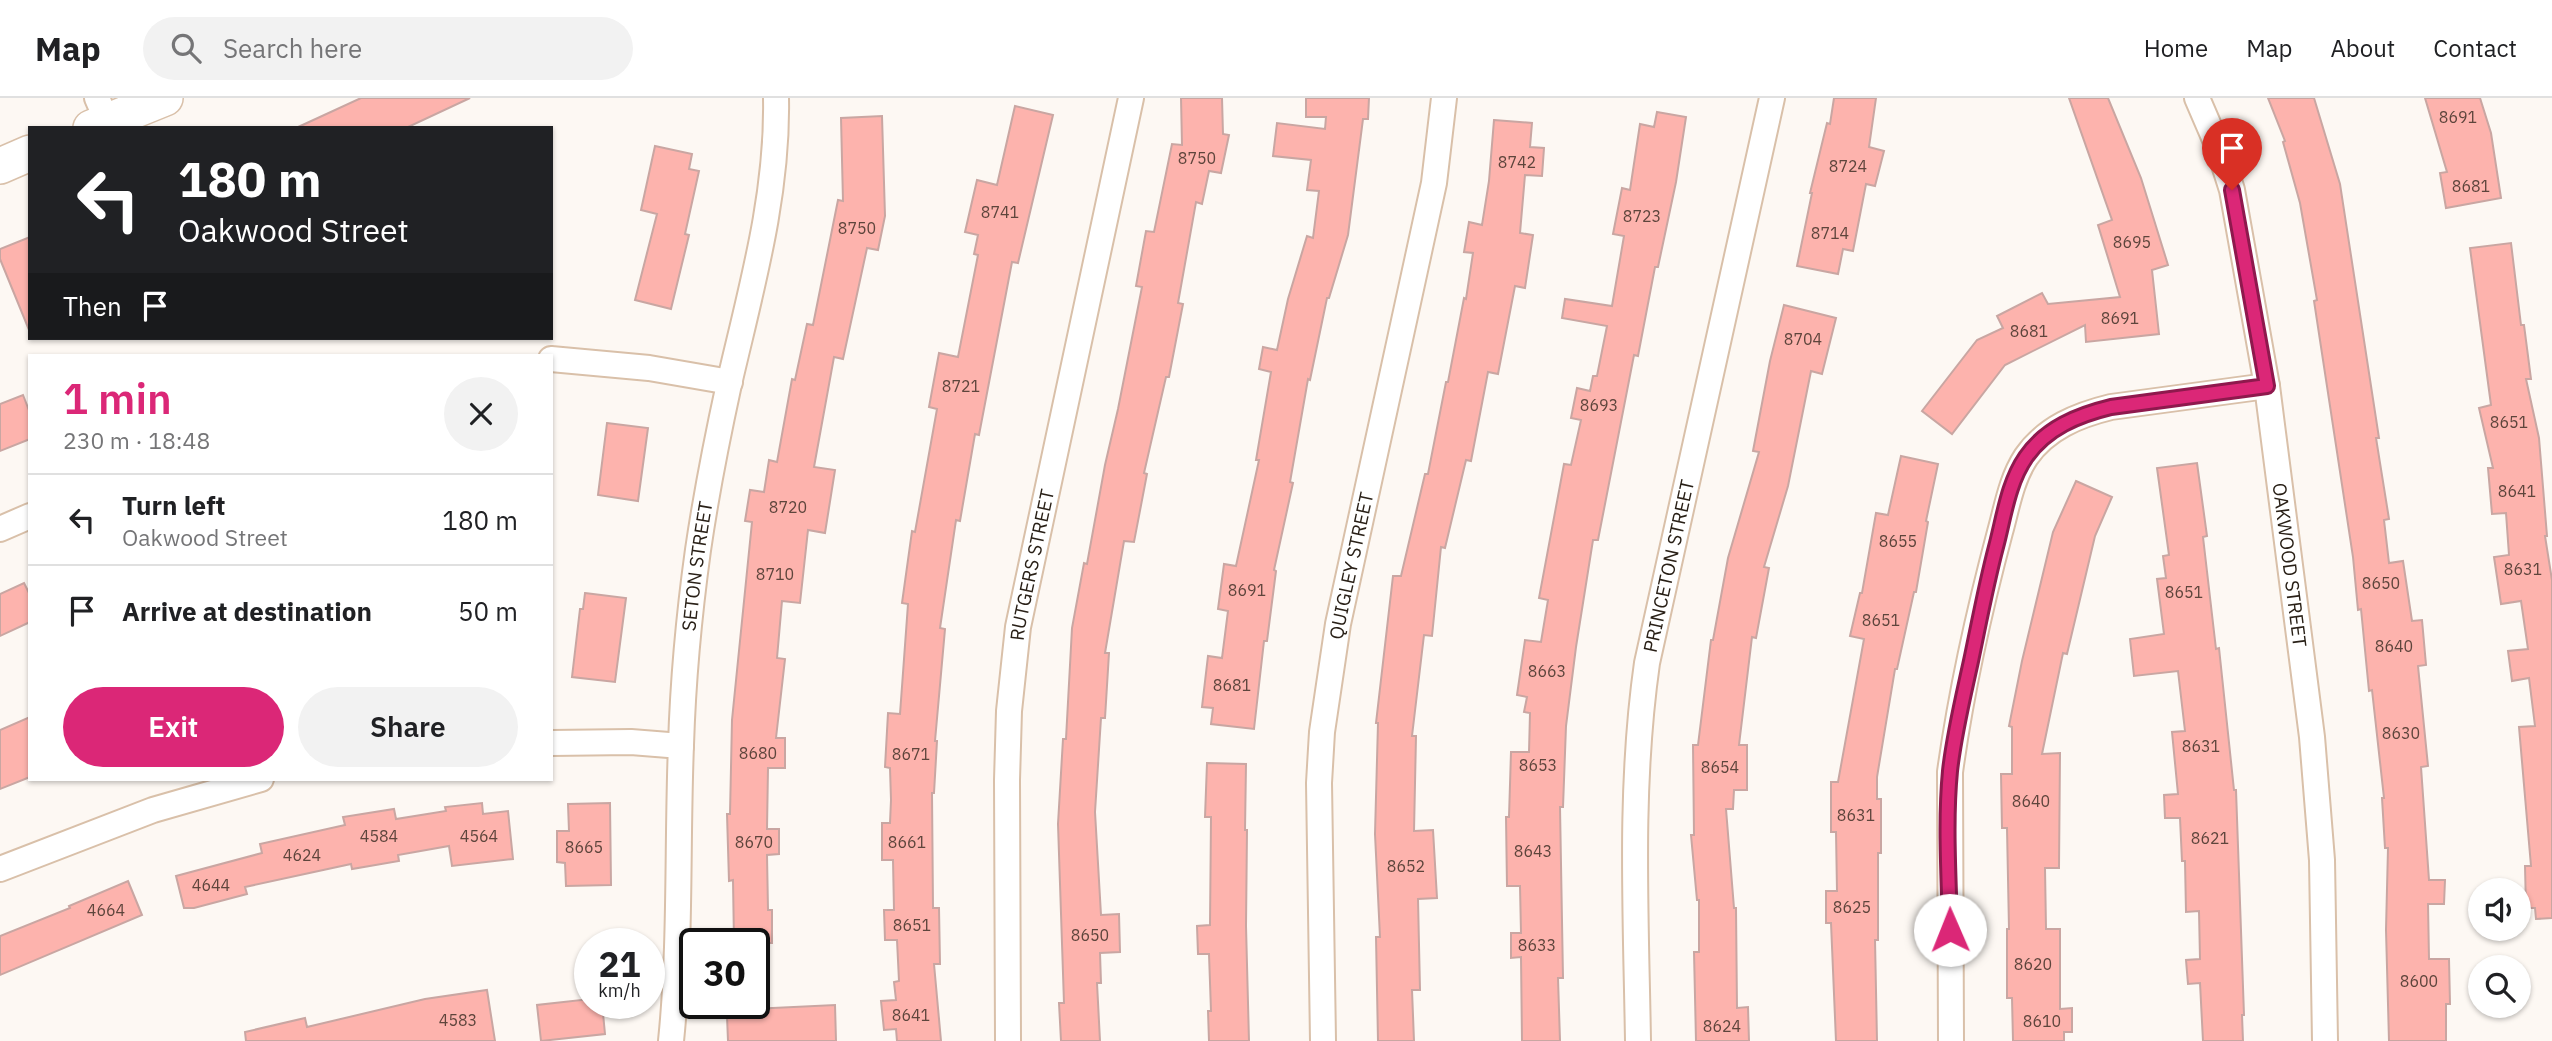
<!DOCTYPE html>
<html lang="en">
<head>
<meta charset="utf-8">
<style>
	body { margin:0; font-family:"IBM Plex Sans",sans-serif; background:#f2f2f2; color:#202124; height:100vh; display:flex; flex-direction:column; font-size:26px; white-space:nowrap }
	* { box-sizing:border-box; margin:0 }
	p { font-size:23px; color:#757577 }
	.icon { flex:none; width:38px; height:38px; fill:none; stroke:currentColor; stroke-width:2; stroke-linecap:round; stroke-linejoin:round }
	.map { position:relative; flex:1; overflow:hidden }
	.drawer { position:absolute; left:28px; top:256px; width:525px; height:427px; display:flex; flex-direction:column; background:#fff; border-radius:0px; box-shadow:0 2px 5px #0004 }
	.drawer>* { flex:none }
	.banner { position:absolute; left:28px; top:28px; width:525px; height:214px; border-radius:0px; box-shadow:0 2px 5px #0004; background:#202124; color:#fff; overflow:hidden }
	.tools { position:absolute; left:2468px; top:780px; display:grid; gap:14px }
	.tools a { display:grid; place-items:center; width:63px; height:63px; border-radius:50%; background:#fff; box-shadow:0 2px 5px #0004; font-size:35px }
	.speed { position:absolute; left:574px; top:830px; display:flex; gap:14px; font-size:35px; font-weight:700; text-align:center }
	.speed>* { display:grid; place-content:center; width:91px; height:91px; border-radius:50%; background:#fff; box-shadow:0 2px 5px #0004; line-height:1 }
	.speed small { font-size:18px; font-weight:400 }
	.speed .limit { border:4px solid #111; border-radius:10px; background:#fff; color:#111 }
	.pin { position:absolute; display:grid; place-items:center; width:60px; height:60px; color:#fff; margin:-72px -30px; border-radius:50% 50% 50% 0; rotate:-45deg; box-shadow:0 0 7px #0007 }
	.pin .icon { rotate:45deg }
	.me { position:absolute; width:77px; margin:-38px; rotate:359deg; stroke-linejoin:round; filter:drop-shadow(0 0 5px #0008) }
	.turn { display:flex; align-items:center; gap:24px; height:147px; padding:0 35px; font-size:32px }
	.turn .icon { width:91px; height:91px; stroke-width:2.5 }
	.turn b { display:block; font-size:49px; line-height:60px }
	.then { display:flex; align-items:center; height:66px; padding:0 35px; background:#0003; gap:14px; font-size:26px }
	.round { display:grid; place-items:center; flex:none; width:74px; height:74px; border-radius:37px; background:#f2f2f2 }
	.summary { display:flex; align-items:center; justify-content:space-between; height:119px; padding:0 35px }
	h1 { font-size:42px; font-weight:600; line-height:52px; color:#db2777 }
	.action { display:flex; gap:14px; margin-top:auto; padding:14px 35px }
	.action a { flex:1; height:80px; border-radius:42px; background:#db2777; color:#fff; font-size:28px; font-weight:600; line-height:80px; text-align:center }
	.action a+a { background:#f2f2f2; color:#202124 }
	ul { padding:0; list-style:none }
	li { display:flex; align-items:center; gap:21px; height:91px; padding:0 35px; border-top:2px solid #e0e0e0 }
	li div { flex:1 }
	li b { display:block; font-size:26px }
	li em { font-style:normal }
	header { display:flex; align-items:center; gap:42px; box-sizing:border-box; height:98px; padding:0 35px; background:#fff; border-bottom:2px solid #e0e0e0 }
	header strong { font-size:33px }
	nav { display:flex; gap:38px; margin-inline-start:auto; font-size:24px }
	.search { width:490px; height:63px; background:#f2f2f2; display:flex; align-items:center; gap:18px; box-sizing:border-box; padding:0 24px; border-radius:38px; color:#757577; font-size:26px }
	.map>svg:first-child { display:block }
</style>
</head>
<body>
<header>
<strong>Map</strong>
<div class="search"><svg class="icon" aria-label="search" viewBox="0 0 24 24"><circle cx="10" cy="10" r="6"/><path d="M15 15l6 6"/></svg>Search here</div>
<nav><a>Home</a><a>Map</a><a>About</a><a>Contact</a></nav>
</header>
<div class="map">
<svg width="2552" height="943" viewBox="0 0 2552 943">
	<rect width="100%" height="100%" fill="#fdf8f3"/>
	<!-- building -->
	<g fill="#fdb3ad" stroke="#c9a6a2" stroke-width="2">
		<path d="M361,0h109l-64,30h-110z"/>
		<path d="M1181,0h41l1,36 6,1 -8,38 -12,-2 -7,33 -6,-2 -18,101 5,1 -14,73h-3l-22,96 3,1 -13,68 -10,-1 -19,112h4l-4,65h-4l-6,94 6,103 18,-1 1,38 -20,1 1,30h-4l3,58h-39l-2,-38h5l-6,-179 5,-85h3l6,-111 12,-65 3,1 18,-99 13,-56 24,-122 -6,-1 10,-55 8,1 18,-88 10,1z"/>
		<path d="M1306,0h63l-1,21h-5l-15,116 -19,63h-2l-17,82 -2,-1 -18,103 3,1 -19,87 2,1 -9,70h-3l-10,88 -43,-5 2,-16 -11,-1 6,-51 14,2 6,-47 -10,-2 6,-45 12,2 23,-106h-3l15,-88 -12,-3 4,-22 14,3 11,-51 19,-63 6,2 6,-47 -12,-1 4,-30 -38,-4 4,-33 48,6 1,-12h-20z"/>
		<path d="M1834,0h42l-7,49 15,4 -9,35 -9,-2 -13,67 -10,-2 -5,25 -41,-8 15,-73h-2l17,-70 3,1z"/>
		<path d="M2069,0h39l33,80 27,87 -16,5 7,64 -73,8 -1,-17 -80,40 -53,69 -30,-23 55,-71 26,-12 -6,-12 45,-23 6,11 72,-7 -22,-72 14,-5z"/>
		<path d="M2268,0h46l26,86 39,254h-3l13,81 -5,1 5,43 14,-2 9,60 10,-1 4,45 -8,1 10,100 -7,1 8,113h16l-1,24h-16l1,55h20l1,45h-4v37h-57l-3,-111 2,-82h-3l-3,-50h2l-12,-108 -3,1 -8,-82 -3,1 -5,-53 -39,-256 3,-1 -17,-97 -17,-61 2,-1z"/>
		<path d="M2425,0h55l11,35 10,65 -55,10 -6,-35 7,-1z"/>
		<path d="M1015,8l38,9 -35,148 -6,-1 -33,173 -4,-1 -15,87 -4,-1 -16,108 5,1 -10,112h2l-3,52h-2l1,115h6l1,56h-6l7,77h-44l-1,-12 -12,1 -3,-29 15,-1 -2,-18 5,-1 -2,-41h-12l-1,-30h10l-1,-50h-11v-37h8l1,-23 -1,-32 -5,-1 3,-54 12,1 8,-110 -6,-1 10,-72 3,1 22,-123 -8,-2 10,-54 19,4 20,-102 -4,-1 4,-19 -13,-3 12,-52 20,5z"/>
		<path d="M1657,14l29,5 -10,65 -18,85h-3l-17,89 -4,-1 -36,185h-5l-17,107 -10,79 -3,81h-3l3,171h-5l2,63h-38l-1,-84 -10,1v-25h10l-1,-47h-13l-1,-69h3l2,-65h18l1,-39 -6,-1 3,-15 -10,-2 8,-55 16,2 7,-42 -9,-2 25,-134 7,1 10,-45 -10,-2 6,-30 13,3 3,-15h4l10,-50 -45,-8 3,-19 47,7 12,-70 -11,-2 9,-46 8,2 10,-66 14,3z"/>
		<path d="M882,18l3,100 -7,34 -11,-2 -24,111 -9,-2 -20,110 21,3 -10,63 -17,-3 -8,73 -18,-2 -5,57 8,1 -9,79h9v30h-17l-1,61h12v25l-12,1 1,55h4v33h-38l-1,-63 -4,1 -2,-67h3l2,-94 20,-198 -7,-1 5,-31 14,2 5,-32 8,2 15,-83 3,1 12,-56 6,1 25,-125 5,1 -2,-83z"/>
		<path d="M1494,22l38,3 -2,24 14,1 -2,28 -17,-1 -5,58 13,2 -8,53 -10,-2 -17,88 -10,-2 -17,89 -5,-1 -21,88 -4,-1 -9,89 -8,-1 -12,101h4l-2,95 19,-1 4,68 -19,1 2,91h-8l2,51h-36l-2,-104h4l-5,-103 3,-111h-2l17,-147h8l24,-102h3l18,-92h2l16,-84 2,1 7,-46 -9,-1 5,-30 13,3 7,-44z"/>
		<path d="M655,48l37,8 -3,15 10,2 -14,63 4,1 -18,74 -36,-9 22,-86 -16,-4z"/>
		<path d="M30,139v93h-1l-29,-71v-10z"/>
		<path d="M2511,145l10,82h3l7,54h-5l13,59 8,98h-2l7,44v338l-16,1 -1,-11h-9l-1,-42h6l-12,-139 16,-1 -6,-48 -17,3 -4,-30 20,-2 -7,-48 -20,3 -7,-47 15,-2 -3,-42 -14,1 -4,-46h5l-14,-60 12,-3 -21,-157z"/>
		<path d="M1784,207l52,13 -14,56 -11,-3 -23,115 -24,81 5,1 -13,70 -4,-1 -13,108h8v45h-13l-1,19h-7l8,99h2l1,100 11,-1 1,34h-53l-2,-89h5v-52h-2l-6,-65h3l-1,-90h5l13,-105h2l15,-82 31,-106 -6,-1 17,-90z"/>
		<path d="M23,297l7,18v26l-30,12v-47z"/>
		<path d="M607,325l41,5 -10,73 -40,-6z"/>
		<path d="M1901,358l37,8 -12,57 2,1 -12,70h-2l-17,77h-2l-18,108v22h4v54h-3v87h-3l2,101h-41l-5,-118h-5v-32h11l-1,-59h-5v-50h7l26,-143 -14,-3 10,-43h2l14,-80 12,2z"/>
		<path d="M2197,365l10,73 -4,1 13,112 3,-1 15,142h2l8,225h-2l1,26h-40l-3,-58 -12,1 -2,-24 14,-1 -1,-48 -13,1 -1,-51h-3l-2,-43h-15l-1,-23 14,-1 -6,-62 13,-1 -7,-60 -44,5 -4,-37 34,-5 -7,-55 9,-1 -3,-22 6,-1 -12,-87z"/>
		<path d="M2076,383l36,16 -17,39 -28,118 -4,-1 -21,101 18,-1 -1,115h-14l1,61h14v80l12,-1v24h-8v9h-51l-1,-43h-5v-69h2l-2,-101h-5l-1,-54h11v-47l-3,-1 13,-65 31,-129z"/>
		<path d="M24,485l6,12v27l-30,14v-42z"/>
		<path d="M585,495l41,5 -11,84 -43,-5 8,-68h3z"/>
		<path d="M30,619v60l-30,12v-59z"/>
		<path d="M1207,665l39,1 -1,66h2l-1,96 3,115h-40l-1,-30h3l-2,-57h-11l-1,-28 13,-1 1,-108h-6z"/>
		<path d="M482,705l1,11 25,-3 5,48 -61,7 -3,-20 -51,9 1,6 -47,8 -1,-5 -106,23 2,7 -53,14h-10l-8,-32 86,-23 -2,-9 85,-19 -2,-8 51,-8 2,10 50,-8 -1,-4z"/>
		<path d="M610,705l1,82 -45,1 -1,-23 -8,-1v-31h12l-1,-27z"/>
		<path d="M128,783l14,34 -142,60v-39l70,-28 -1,-2z"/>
		<path d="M487,892l8,51h-249l-1,-9 60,-14 2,9 118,-28z"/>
		<path d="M590,901v4h12l3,31 -64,7 -4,-36z"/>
		<path d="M835,907l1,36h-108l-1,-25 27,-1v-6z"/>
	</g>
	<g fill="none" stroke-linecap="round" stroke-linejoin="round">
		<!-- street casing -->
		<g stroke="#d9c0a9" stroke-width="28">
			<g id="street">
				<path d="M97,0l10,23"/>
				<path id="s1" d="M2197,0l22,51 13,41 35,196 45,351 10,123 3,181"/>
				<path d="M551,261l98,9 81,14"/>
				<path d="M0,431l30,-13"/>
				<path d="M551,645l80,-1 50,4"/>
				<path d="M0,771l153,-59 108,-31"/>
				<path id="s2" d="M671,943c10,-98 6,-197 10,-296 2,-65 8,-130 17,-195 8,-55 19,-111 31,-166 22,-95 49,-188 47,-286"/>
				<path id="s3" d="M1008,943l-1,-261 2,-69 9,-84 113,-529"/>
				<path id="s4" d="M1323,943l-4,-258 3,-51 16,-108 96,-441 10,-85"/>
				<path id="s5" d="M1638,943c-2,-127 -9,-252 9,-378l125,-565"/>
				<path d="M1951,943l-1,-269c11,-80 29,-161 50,-240 7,-25 11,-52 26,-75 20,-29 52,-42 85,-50l156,-21"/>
			</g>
		</g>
		<!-- secondary casing -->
		<g stroke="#d9c0a9" stroke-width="38">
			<g id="secondary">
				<path d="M91,30l74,-30"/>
				<path d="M0,68l30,-13"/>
			</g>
		</g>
		<!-- street -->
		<use href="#street" stroke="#fff" stroke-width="24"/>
		<!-- secondary -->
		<use href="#secondary" stroke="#fff" stroke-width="35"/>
	</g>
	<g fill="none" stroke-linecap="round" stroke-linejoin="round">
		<!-- route casing -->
		<g stroke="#8e194d" stroke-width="18">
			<path id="route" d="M1950,832c-1,-52 -5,-106 0,-159 4,-37 13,-73 21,-110 8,-38 15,-76 25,-114 8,-30 12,-64 30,-90 20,-29 52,-42 85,-50l156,-21 -35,-196"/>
		</g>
		<!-- route -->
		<use href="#route" stroke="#db2777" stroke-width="12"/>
	</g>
	<g text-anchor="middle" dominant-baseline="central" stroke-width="6" stroke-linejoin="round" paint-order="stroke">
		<!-- number labels -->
		<g font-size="16" fill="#5e453c">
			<text x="2458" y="19">8691</text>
			<text x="1197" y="60">8750</text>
			<text x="1517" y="64">8742</text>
			<text x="1848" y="68">8724</text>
			<text x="2471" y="88">8681</text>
			<text x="1000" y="114">8741</text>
			<text x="1642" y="118">8723</text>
			<text x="857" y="130">8750</text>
			<text x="1830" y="135">8714</text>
			<text x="2132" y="144">8695</text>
			<text x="2120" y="220">8691</text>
			<text x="2029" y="233">8681</text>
			<text x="1803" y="241">8704</text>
			<text x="961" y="288">8721</text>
			<text x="1599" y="307">8693</text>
			<text x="2509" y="324">8651</text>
			<text x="2517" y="393">8641</text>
			<text x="788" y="409">8720</text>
			<text x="1898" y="443">8655</text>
			<text x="2523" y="471">8631</text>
			<text x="775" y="476">8710</text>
			<text x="2381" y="485">8650</text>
			<text x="1247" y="492">8691</text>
			<text x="2184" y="494">8651</text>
			<text x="1881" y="522">8651</text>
			<text x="2394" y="548">8640</text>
			<text x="1547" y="573">8663</text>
			<text x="1232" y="587">8681</text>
			<text x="2401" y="635">8630</text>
			<text x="2201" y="648">8631</text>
			<text x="758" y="655">8680</text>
			<text x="911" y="656">8671</text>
			<text x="1538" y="667">8653</text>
			<text x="1720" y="669">8654</text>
			<text x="2031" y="703">8640</text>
			<text x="1856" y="717">8631</text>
			<text x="379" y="738">4584</text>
			<text x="479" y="738">4564</text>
			<text x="2210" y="740">8621</text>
			<text x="754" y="744">8670</text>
			<text x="907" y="744">8661</text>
			<text x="584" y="749">8665</text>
			<text x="1533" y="753">8643</text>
			<text x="302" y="757">4624</text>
			<text x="1406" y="768">8652</text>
			<text x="211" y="787">4644</text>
			<text x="1852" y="809">8625</text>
			<text x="106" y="812">4664</text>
			<text x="912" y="827">8651</text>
			<text x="1090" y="837">8650</text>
			<text x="1537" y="847">8633</text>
			<text x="2033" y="866">8620</text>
			<text x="2419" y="883">8600</text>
			<text x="911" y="917">8641</text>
			<text x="458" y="922">4583</text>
			<text x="2042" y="923">8610</text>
			<text x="1722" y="928">8624</text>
		</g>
		<!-- street labels -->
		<g font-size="19" fill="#292017" stroke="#fdf8f3">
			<text stroke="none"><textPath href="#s3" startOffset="478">RUTGERS STREET</textPath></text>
			<text stroke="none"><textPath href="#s5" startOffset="478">PRINCETON STREET</textPath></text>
			<text stroke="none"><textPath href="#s1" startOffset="478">OAKWOOD STREET</textPath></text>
			<text stroke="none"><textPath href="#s2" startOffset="476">SETON STREET</textPath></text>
			<text stroke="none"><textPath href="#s4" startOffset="478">QUIGLEY STREET</textPath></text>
		</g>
	</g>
</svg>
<div class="tools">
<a><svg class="icon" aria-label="sound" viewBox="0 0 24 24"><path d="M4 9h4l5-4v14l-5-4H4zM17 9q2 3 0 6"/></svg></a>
<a><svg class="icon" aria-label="search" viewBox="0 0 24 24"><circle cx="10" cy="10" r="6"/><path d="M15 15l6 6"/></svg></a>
</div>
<div class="speed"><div>21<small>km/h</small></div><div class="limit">30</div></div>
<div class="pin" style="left:2232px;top:92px;background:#d93025"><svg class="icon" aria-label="arrive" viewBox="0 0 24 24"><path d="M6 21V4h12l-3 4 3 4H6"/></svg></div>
<svg class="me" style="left:1950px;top:832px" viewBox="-20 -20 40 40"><circle r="19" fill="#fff"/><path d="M0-13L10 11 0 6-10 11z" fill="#db2777"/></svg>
<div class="banner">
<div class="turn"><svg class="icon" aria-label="left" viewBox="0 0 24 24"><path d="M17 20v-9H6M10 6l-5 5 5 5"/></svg><div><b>180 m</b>Oakwood Street</div></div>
<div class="then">Then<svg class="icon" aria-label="arrive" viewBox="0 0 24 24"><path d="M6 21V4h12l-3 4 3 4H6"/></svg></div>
</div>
<section class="drawer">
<div class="summary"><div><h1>1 min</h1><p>230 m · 18:48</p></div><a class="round"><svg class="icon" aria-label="close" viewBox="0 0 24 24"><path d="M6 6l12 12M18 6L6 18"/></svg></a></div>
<ul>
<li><svg class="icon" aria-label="left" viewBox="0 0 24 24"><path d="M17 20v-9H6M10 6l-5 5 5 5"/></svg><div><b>Turn left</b><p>Oakwood Street</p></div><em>180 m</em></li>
<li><svg class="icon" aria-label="arrive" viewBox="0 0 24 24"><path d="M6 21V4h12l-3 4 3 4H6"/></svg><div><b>Arrive at destination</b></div><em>50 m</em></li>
</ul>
<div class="action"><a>Exit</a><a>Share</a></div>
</section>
</div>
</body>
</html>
